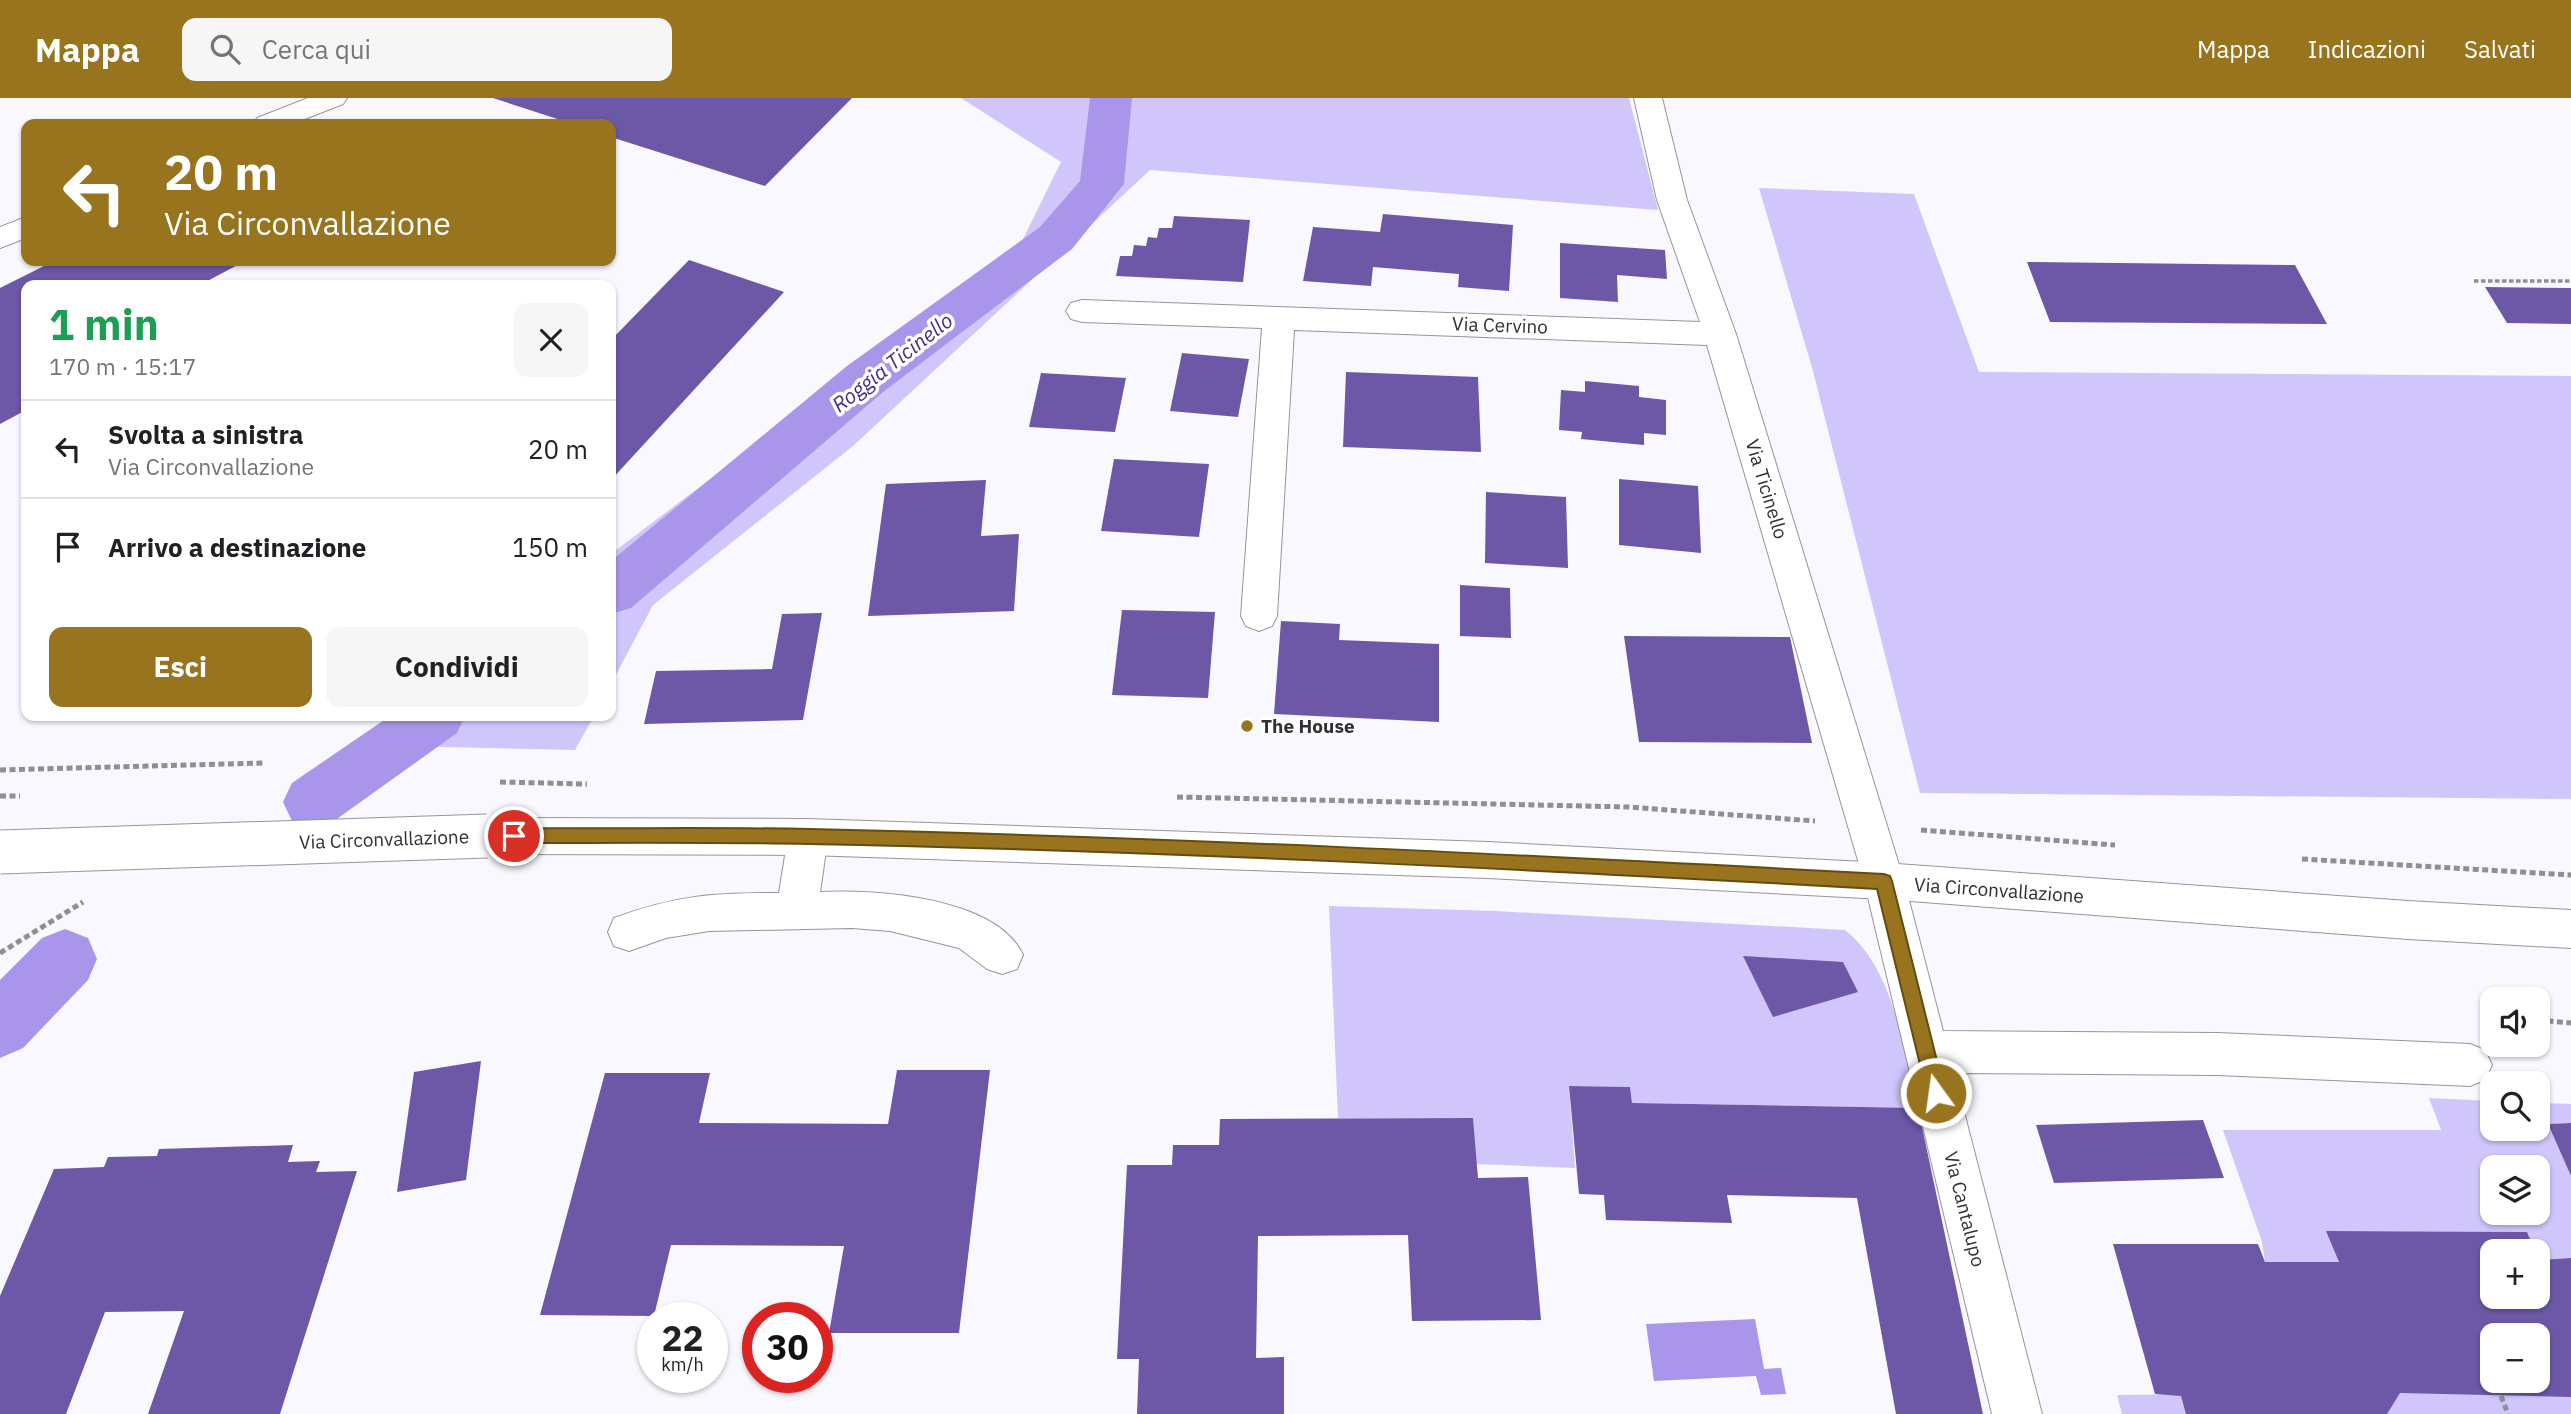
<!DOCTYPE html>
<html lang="it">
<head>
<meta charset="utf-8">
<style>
	body { margin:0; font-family:"IBM Plex Sans",sans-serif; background:#f6f6f6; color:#202124; height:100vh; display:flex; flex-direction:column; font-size:26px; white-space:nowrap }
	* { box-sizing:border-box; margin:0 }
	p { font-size:23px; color:#757577 }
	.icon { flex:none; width:38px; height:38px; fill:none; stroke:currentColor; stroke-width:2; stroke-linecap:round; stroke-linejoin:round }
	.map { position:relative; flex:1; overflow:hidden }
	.side { position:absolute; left:21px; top:182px; width:595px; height:441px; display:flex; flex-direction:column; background:#fff; border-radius:14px; box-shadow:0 2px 5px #0004 }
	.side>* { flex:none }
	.guide { position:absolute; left:21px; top:21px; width:595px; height:147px; border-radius:14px; box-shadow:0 2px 5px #0004; background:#99741f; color:#fff; overflow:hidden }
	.tools { position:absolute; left:2480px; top:889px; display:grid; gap:14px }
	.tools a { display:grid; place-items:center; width:70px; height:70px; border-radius:14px; background:#fff; box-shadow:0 2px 5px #0004; font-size:35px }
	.speed { position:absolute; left:637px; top:1204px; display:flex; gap:14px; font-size:35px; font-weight:700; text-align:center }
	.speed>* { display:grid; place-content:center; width:91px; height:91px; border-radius:50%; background:#fff; box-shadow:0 2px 5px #0004; line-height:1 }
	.speed small { font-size:18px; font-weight:400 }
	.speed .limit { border:10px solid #d22; background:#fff; color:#111 }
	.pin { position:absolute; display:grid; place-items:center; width:60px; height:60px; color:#fff; margin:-30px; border:4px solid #fff; border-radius:50%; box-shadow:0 2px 7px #0007 }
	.me { position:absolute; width:77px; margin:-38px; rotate:346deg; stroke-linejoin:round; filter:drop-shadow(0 0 5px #0008) }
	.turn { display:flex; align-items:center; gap:24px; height:147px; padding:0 28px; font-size:32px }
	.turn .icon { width:91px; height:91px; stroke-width:2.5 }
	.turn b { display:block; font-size:49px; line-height:60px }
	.round { display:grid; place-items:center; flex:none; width:74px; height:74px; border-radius:14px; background:#f6f6f6 }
	.summary { display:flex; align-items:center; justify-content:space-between; height:119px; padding:0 28px }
	h1 { font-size:42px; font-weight:800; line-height:52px; color:#1e9e55 }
	.action { display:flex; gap:14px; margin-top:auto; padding:14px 28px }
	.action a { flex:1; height:80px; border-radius:14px; background:#99741f; color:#fff; font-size:28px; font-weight:800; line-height:80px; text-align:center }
	.action a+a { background:#f6f6f6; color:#202124 }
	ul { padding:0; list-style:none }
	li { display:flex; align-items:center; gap:21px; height:98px; padding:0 28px; border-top:2px solid #e0e0e0 }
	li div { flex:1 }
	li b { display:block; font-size:26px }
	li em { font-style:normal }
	header { display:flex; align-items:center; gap:42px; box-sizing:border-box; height:98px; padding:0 35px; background:#99741f; color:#fff }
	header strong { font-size:33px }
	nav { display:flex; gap:38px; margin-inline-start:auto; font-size:24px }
	.search { width:490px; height:63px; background:#f6f6f6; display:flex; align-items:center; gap:18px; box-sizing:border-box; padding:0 24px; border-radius:14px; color:#757577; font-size:26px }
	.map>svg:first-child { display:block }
</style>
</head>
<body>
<header>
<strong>Mappa</strong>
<div class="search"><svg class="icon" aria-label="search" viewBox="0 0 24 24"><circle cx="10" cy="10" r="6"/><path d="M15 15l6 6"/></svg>Cerca qui</div>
<nav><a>Mappa</a><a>Indicazioni</a><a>Salvati</a></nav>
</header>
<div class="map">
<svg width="2571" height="1316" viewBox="0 0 2571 1316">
	<rect width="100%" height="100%" fill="#f9f8fe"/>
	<!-- green -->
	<g fill="#d0c6fc" fill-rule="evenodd">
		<path d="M961,0h668l29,112 -508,-40 -297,276 -200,159 -42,79v-130l410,-311 40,-81z"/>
		<path d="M1759,90l155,6 65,178 592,4v423l-651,-6 -107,-422z"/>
		<path d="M397,618h197l-19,34 -217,-5z"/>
		<path d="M1329,808l166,5 350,19c49,39 59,120 73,178l-286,-5 -2,-16 -61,-1 6,82 -99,-4 -3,-46h-135z"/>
		<path d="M2429,1000l63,3v28h46v-26l33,1v19l-23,1 23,52v82l-33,2v-9h-3l-9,-19 -199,-1 12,31h-74l-3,-20 -39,-112h218zM2492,1069h46v46h-46z"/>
		<path d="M2571,1292v24h-449l-5,-19z"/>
	</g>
	<!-- water -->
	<path fill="#a996eb" d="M1755,1221l9,50 17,-1 5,26 -25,1 -5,-19 -102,5 -8,-57z"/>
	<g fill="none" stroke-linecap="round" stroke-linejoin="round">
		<!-- canal -->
		<g fill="#a996eb" fill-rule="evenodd">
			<path d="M1090,0h42l-8,86 -52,65 -189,143 -252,216 -20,6v-53l236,-195 193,-139 40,-46z"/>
			<path d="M390,618h75l-8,17 -123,88 -21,8 -21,-8 -9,-19 9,-19z"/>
			<path d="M65,831l23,9 9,21 -9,21 -65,68 -23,10v-78l42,-42z"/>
		</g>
	</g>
	<!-- building -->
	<g fill="#6c58a7" fill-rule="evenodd">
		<path d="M493,0h359l-87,88 -154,-49v-13h-38z"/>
		<path d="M1383,116l130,11 -4,66 -51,-4 1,-13 -86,-7 -2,19 -68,-5 10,-54 67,5z"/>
		<path d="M1174,118l76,4 -7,62 -127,-6 4,-20h12l2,-11 12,1 2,-9 9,1 2,-10h13z"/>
		<path d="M1560,145l105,7 2,29 -50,-4 1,27 -58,-4z"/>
		<path d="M689,162l95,32 -173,188v-140z"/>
		<path d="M54,163h191l-45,24h-174v125l-26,14v-136z"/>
		<path d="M2027,164l268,3 32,59 -277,-2z"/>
		<path d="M2485,189l86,1v36l-64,-1z"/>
		<path d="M1182,255l67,6 -11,58 -68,-6z"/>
		<path d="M1346,274l132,5 3,75 -138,-5z"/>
		<path d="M1041,275l85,5 -11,54 -86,-5z"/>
		<path d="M1585,283l54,5v11l27,3v35l-22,-2v12l-63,-6 1,-7 -23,-2 2,-40 24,2z"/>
		<path d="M1114,361l95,5 -10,73 -98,-6z"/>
		<path d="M1619,381l79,7 3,67 -82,-8z"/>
		<path d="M986,382l-5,56 38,-2 -5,77 -146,5 18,-132z"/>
		<path d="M1486,394l80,5 2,71 -83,-5z"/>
		<path d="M1460,487l50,3 1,50 -51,-2z"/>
		<path d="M1122,512l93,2 -7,86 -96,-3z"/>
		<path d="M822,515l-19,107 -159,4 12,-53 116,-2 10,-55z"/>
		<path d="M1281,523l59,3 -1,16 100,4v78l-165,-8z"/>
		<path d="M1624,538l166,1 22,106 -173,-1z"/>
		<path d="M1743,858l100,6 15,30 -85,25z"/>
		<path d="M481,963l-15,119 -69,12 17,-120z"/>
		<path d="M897,972h93l-31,263h-130l15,-87 -173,-1 -17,71 -114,-1 65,-242h105l-11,50 189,1z"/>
		<path d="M1569,988l61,1 2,16 286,5 65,306h-87l-39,-216 -130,-3 5,28 -126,-3 -2,-25 -25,-1z"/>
		<path d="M1473,1020l5,60 50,-1 13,143 -129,1 -4,-86 -150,1 -2,122 28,-1v57h-147l2,-55h-22l10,-194h45l1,-20h46l1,-26z"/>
		<path d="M2203,1022l21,58 -170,5 -18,-58z"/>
		<path d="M2571,1025v53l-23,-52z"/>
		<path d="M293,1047l-5,17 32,-1 -4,11 41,-1 -77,243h-132l36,-103 -79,1 -39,102h-66v-118l54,-127 50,-2 4,-10 49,-1 2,-7z"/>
		<path d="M2326,1133l201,1 8,19h-43v46h46v-37l33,-2v139l-171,-4 -13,21h-201l-5,-18 -26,-2 -42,-150h145l7,18h74zM2492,1237h46v46h-46z"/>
	</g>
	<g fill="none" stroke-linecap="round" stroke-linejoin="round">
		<!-- minor casing -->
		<g stroke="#9693a0" stroke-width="2">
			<g id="minor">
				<path d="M308,0h39l-4,6 -51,20h-39l4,-6z"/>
				<path d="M1634,0h28l25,102 49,134 168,547 39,150 274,2 253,11 15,6 7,15 -7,15 -15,6 -253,-11 -263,-2 88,341h-50l-128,-533 -157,-536 -413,-15 -17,286 -5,10 -13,5 -13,-5 -5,-10 21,-288 -180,-6 -11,-3 -5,-8 5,-8 11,-3 618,22 -43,-122z"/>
				<path d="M26,119v21l-26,10v-21z"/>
				<path d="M808,721l14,6 6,12 -8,55c55,-3 177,5 203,63l-6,14 -15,5 -15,-5 -28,-21 -69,-17 -38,-3 -143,3 -43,7 -37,13 -15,-5 -6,-14 6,-14c63,-23 99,-25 165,-25l9,-56 6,-12z"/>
			</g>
		</g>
		<!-- major casing -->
		<g stroke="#9693a0" stroke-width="2">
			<path id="major" d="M487,720l321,1 680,23 396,21 524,38 163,9v38l-163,-9 -524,-40 -396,-21 -680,-23 -321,-1 -14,-6 -6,-12 6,-12z"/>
		</g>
		<!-- path-far1 -->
		<path stroke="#8f8e94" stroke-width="3.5" stroke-dasharray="4.5 2.5" stroke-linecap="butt" d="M2474,183h97"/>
		<!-- path -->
		<g stroke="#8f8e94" stroke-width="5" stroke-dasharray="6 3.5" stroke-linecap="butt">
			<path d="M0,672l265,-7"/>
			<path d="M500,684l87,2"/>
			<path d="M0,698h20"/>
			<path d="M1177,699l451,10 187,14"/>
			<path d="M1921,732l194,15"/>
			<path d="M2302,761l269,16"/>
			<path d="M0,855l83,-51"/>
			<path d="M2538,922l33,3"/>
			<path d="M2501,1298l7,18"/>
		</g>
		<!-- minor -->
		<use href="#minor" fill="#fff" fill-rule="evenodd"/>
		<!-- major -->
		<use href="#major" fill="#fff" fill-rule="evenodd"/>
		<!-- major-bridge casing -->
		<g stroke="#9693a0" stroke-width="45" stroke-linecap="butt">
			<path id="major-bridge" d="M0,754l487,-16"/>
		</g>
		<!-- major-bridge -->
		<use href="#major-bridge" stroke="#fff" stroke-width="43"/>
	</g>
	<!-- route -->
	<path fill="#99741f" stroke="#634b14" stroke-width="2" d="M514,730c99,1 198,-1 296,1 358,8 716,26 1074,45l6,2 2,5 53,212 -3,7 -6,2 -7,-2 -2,-7 -50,-204c-356,-20 -712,-38 -1068,-45 -98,-2 -197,-1 -295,-1l-6,-2 -2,-5 2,-5z"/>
	<!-- markers -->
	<circle fill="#99741f" stroke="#fff" stroke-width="2.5" cx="1247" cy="628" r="7"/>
	<g text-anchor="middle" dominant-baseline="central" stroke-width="7" stroke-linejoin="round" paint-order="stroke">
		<!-- street labels -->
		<g font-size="19" fill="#313036" stroke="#fff">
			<text transform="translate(1500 227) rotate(2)">Via Cervino</text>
			<text transform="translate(1767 391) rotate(73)">Via Ticinello</text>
			<text transform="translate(384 741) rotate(-2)">Via Circonvallazione</text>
			<text transform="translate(1999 792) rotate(4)">Via Circonvallazione</text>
			<text transform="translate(1965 1111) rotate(76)">Via Cantalupo</text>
		</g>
		<!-- poi labels -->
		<g font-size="19" font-weight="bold" fill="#313036" stroke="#fff" text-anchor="start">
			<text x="1261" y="628">The House</text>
		</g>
		<!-- water labels -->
		<g font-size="21" font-style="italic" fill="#49288a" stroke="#fff">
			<text transform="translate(892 264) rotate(-38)">Roggia Ticinello</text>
		</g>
	</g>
</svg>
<div class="tools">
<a><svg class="icon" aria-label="sound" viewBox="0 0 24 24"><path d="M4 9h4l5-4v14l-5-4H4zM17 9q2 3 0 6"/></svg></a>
<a><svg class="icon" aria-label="search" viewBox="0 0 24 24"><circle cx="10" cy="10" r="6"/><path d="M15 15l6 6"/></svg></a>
<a><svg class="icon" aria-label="layers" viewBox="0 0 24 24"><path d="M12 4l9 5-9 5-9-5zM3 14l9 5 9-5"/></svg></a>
<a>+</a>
<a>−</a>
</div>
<div class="speed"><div>22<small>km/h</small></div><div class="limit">30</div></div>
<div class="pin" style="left:514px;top:738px;background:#d93025"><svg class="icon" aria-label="arrive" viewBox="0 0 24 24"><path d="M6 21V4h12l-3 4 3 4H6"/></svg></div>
<svg class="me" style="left:1936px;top:995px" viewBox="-20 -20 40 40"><circle r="17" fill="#99741f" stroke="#fff" stroke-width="3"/><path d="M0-11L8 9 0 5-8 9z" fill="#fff"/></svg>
<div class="guide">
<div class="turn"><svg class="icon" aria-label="left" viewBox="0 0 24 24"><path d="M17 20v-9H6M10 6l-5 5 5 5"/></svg><div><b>20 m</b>Via Circonvallazione</div></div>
</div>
<section class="side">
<div class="summary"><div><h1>1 min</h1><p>170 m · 15:17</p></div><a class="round"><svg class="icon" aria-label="close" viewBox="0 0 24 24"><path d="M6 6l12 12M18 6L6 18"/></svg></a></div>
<ul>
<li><svg class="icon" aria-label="left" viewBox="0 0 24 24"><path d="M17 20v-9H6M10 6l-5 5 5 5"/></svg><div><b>Svolta a sinistra</b><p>Via Circonvallazione</p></div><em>20 m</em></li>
<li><svg class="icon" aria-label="arrive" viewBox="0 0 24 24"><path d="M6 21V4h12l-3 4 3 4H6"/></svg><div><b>Arrivo a destinazione</b></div><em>150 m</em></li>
</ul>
<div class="action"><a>Esci</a><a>Condividi</a></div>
</section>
</div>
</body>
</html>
